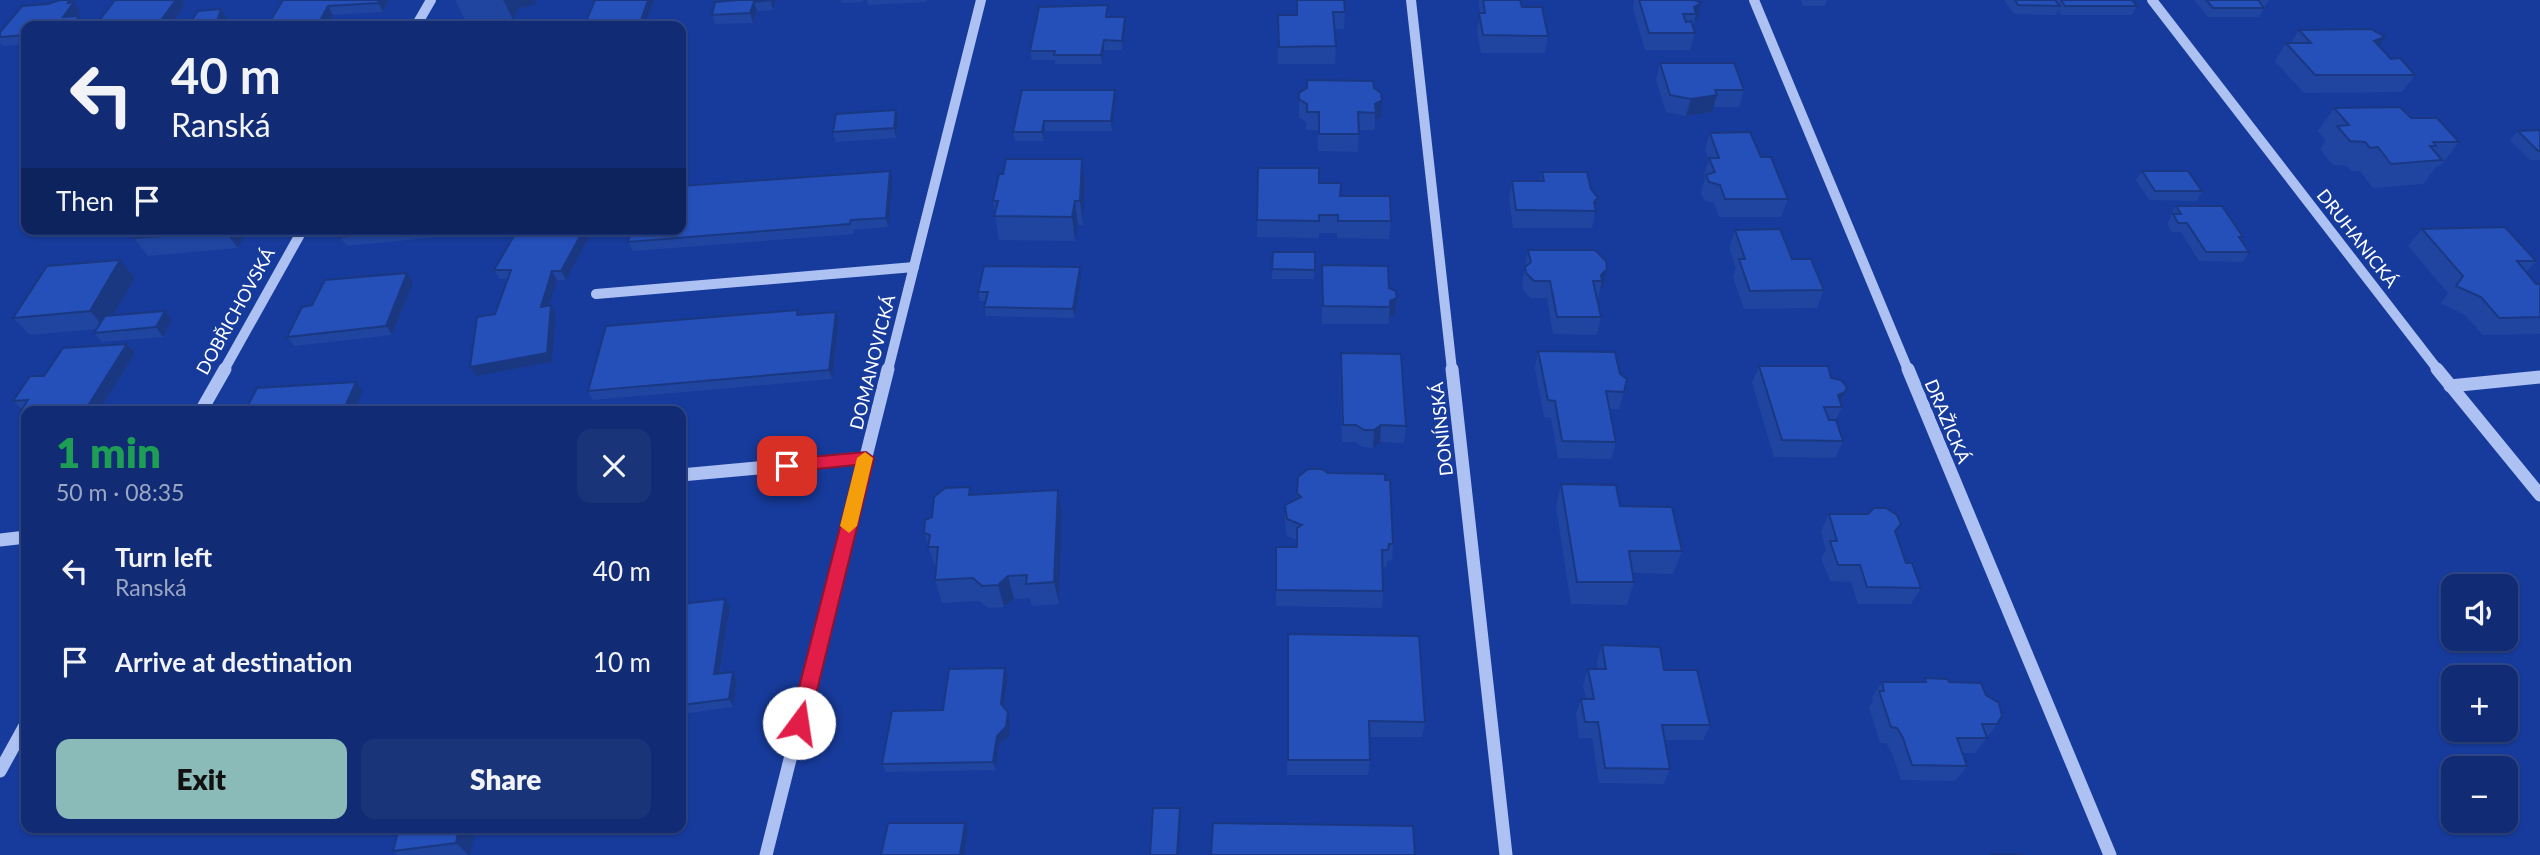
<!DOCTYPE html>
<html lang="en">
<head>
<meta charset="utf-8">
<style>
	body { margin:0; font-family:Lato,sans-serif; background:#1a347a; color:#f1f3f6; height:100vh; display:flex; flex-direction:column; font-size:26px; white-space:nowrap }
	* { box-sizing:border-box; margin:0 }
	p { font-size:23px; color:#9ca7c5 }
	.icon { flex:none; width:38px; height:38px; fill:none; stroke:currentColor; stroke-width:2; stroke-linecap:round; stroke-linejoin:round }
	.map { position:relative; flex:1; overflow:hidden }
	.side { position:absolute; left:21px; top:406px; width:665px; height:427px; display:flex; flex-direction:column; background:#112c75; border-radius:14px; box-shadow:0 2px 5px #0004,0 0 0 2px #304887 }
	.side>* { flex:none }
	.hud { position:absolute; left:21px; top:21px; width:665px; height:214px; border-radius:14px; box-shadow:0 2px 5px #0004,0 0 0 2px #304887; background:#112c75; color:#f1f3f6; overflow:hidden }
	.fabs { position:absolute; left:2441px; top:574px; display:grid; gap:14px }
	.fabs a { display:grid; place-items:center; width:77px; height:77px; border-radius:14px; background:#112c75; box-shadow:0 2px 5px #0004,0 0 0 2px #304887; font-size:35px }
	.pin { position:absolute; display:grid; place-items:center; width:60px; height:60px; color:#fff; margin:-30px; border-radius:14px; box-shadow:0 4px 10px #0006 }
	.me { position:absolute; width:77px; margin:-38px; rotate:14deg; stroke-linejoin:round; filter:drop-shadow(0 0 5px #0008) }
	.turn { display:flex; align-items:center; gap:24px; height:147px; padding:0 35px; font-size:32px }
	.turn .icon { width:91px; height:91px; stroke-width:2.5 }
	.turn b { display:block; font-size:49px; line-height:60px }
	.then { display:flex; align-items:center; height:66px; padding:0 35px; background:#0003; gap:14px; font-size:26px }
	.round { display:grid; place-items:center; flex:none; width:74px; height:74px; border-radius:14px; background:#1a347a }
	.headline { display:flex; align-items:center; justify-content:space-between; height:119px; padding:0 35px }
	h1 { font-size:42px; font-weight:800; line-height:52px; color:#1e9e55 }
	.primary-button { display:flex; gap:14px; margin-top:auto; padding:14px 35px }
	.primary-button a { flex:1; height:80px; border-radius:14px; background:#8bbbb9; color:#111; font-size:28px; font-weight:800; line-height:80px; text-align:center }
	.primary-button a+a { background:#1a347a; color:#f1f3f6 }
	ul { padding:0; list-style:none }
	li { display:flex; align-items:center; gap:21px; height:91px; padding:0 35px }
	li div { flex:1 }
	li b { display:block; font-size:26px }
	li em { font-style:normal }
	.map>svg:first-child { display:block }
</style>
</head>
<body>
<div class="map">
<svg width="2540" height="855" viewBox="0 0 2540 855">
	<rect width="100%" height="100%" fill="#173b9c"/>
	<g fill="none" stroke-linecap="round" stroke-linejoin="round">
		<!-- minor-far1 -->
		<g stroke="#adc1f2" stroke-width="10">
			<path d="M1411,0l41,370"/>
			<path d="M1754,0l154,370"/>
			<path d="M2152,0l286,370"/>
			<path d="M416,26l15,-26"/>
			<path d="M596,294l318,-27"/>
			<path d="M224,370l79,-141"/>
			<path d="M888,370l93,-370"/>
		</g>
		<!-- minor -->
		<g stroke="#adc1f2" stroke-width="13">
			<path d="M1452,369l54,486"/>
			<path d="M1908,369l202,486"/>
			<path d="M2437,369l103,126"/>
			<path d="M2450,386l90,-9"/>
			<path d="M201,411l24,-42"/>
			<path d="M681,475l185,-17"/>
			<path d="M0,540l26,-3"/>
			<path d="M0,771l26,-47"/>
			<path d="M766,855l122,-486"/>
		</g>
	</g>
	<!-- wall -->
	<g fill="#2045a0">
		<path d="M283,0h106l-6,12 -50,3z"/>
		<path d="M455,0h82l-2,5 -17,4 -5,11 -47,2z"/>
		<path d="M739,0h37l-3,10 -16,1 -4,12 -38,1 -3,-9z"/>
		<path d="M841,0h22v2l-21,1z"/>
		<path d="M867,0h60l-1,2 -58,3z"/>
		<path d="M1479,0h41l2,7 26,29 -3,17h-64l-4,-23 3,-17 -1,-8z"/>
		<path d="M1634,0h61l2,20 -3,1 -1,6 2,6 -5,17h-45l-12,-42z"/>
		<path d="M1801,0h26l-2,6h-22z"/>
		<path d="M2004,0h128l5,6 -5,9h-71l-3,-4 -2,4 -42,-1z"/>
		<path d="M2194,0h75l-10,17h-51z"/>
		<path d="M72,2l8,9 -3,5h2l7,9 -60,1v18l-23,2 -3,-3v-11z"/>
		<path d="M183,2l2,3 -15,21h-75z"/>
		<path d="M1345,12l-1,17h-10l2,17 -1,18h-57v-49z"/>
		<path d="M1109,14v3l17,9 -4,24h-18l-2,14h-47v-4h-23l-2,-9z"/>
		<path d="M2299,30l86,7 -6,9 12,13 24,16 -13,17 -98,1 -29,-32 11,-18h5z"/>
		<path d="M1660,63l84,27 -5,17h-26l-1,5 -26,4 -20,-4 -10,-32z"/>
		<path d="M1374,88l7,29 -6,4v9h-16l-1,22 -40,-1v-21h-12v-8l-7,-5v-24z"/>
		<path d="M1115,90l1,9 -4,32h-67l-1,10h-29l-2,-9z"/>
		<path d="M2334,108l77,10 48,24 -19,24h-3l-14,18 -50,4 -13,-17h-8l-5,-5 -14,-1 -13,-16 6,-8 -8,-10z"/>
		<path d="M896,110l2,9 -2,19 -60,4 -3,-10z"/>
		<path d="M2540,130v30h-10l-20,-20 8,-9z"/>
		<path d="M1710,133l51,24 27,42 -7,18h-62l-5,-14 -10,-3 -3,-7 4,-14 -1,-4 5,-15 -4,-10z"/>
		<path d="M1082,159l3,24 -2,42h-5l-3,16 -76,-1 -6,-39 10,-27z"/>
		<path d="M2142,171l60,20 -5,10 -48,-1 -13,-20z"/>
		<path d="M1542,172l56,26 -6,30h-79l-4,-30 3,-17h28z"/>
		<path d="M893,180l-5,47 -35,3v4l-220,17 -5,-9z"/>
		<path d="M1319,183l21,13 51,25 -2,18 -52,-1v-5h-18v5l-62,-1v-17z"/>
		<path d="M2176,206l67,31 -2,3 8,12 -6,10 -44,-1 -18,-29h-9l-5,-8 4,-7 -1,-1z"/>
		<path d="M139,229h109l-10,19 -90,8 -14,-18z"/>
		<path d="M344,229h97l-3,8 -91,9 -7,-9z"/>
		<path d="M518,229h69l3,7 -24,44h-9l-8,25 7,9 -4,48 -76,14 32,-97h-8l-6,-9z"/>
		<path d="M2422,229l114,32 -10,11 10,12h4v50l-57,1 -18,-20 -24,-12 7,-10 -40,-47z"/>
		<path d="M1735,230l57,29 32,31 -7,18 -73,1 -11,-32 3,-9 -7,-20z"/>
		<path d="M1528,250l78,11 -3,26 -3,2 -2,9h-1l4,19 -4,18 -44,-1 -6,-36h-17l-7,-8 -1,-6z"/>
		<path d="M1273,252h42l-1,27h-42z"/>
		<path d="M1322,265l67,23 8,10 -2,17 -6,3v6h-67z"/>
		<path d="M407,273l6,10 -21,52 -98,11 -7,-9 25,-32z"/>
		<path d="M1081,277l-6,41 -89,-2 -2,-9 2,-6h-6l-2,-9z"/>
		<path d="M135,278l-22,37 59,5 -9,17 -61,5 -8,-9 2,-4 -66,6 -17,-17z"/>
		<path d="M798,310l2,5 39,6 -7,58 -239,21 -5,-9z"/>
		<path d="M127,344l8,9 -36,58h-73v7l-6,-6 2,-3 -9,-8 31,-25z"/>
		<path d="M1538,351l86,41 -5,17h-9l6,33 -5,17 -53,-1 -7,-40 -7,-1 -9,-49z"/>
		<path d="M1341,353l65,73 -2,17 -24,-1 -7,6 -10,-1 -8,-5h-13l-2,-71z"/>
		<path d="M1759,366l72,12 14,14 -4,10 1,5 -6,13 7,21 -8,17 -61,-1 -22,-74z"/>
		<path d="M1328,473l57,7 8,64 -1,16 -5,1v6h-4v24l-1,17 -106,-2v-59h21v-7l-10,-4 -2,-14v-17l12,-6 1,-22z"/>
		<path d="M1561,484l59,22 62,45 -9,23 -40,-1 1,9 -7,23 -56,-1 -15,-97z"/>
		<path d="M972,495l90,18 -3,91 -27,2 -2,-8 -16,1 -10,8 -16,1 -9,-7 -37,2 -7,-23 1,-10 -12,-37 8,-16z"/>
		<path d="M1829,514l72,10 -5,9 10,30 15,25 -10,16h-53l-7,-22 -21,-1 -9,-23 5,-8 -5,-19z"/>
		<path d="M681,604l49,3 -10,67 17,7 -4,26 -52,7z"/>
		<path d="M1288,634l137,88 -3,15h-52v23l-2,15h-81z"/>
		<path d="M1602,645l62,25 46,55 -7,15h-38l5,29 -6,15 -65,-1 -7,-45h-13l-3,-24 5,-15h5l-3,-14 5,-16h10l-1,-8z"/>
		<path d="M1008,676l-4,32 4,4 2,8 -1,16 -10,8 -3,26 -110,2 -4,-8 61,-54z"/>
		<path d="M1925,678l24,4 48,42 -22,29h-12l4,13 -12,15 -54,-1 -9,-27 -6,-10h-6l-11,-36 4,-6 -1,-4 10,-15h41z"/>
		<path d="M399,828h78l-7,27h-73l-4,-4z"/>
	</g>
	<!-- shaded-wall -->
	<g fill="#1a3882">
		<path d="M70,0l3,3 1,-1 6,9 -10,15 -7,-9 5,-14z"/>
		<path d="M176,0h6l3,5 -15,21h-9l-2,-3z"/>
		<path d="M379,0h10l-6,12 -5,-9z"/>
		<path d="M503,0h34l-2,5 -17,4 -5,11z"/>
		<path d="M648,0h6l-9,26h-6z"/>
		<path d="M770,0h6l-3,10z"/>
		<path d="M754,2l3,9 -4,12 -3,-10z"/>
		<path d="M1701,3l-4,17 -3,1 2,-7 -2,-7z"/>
		<path d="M328,6l5,9 -6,11h-10z"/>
		<path d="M221,9l6,9 -3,8 -8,-1z"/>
		<path d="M79,16l7,9 -1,1h-13z"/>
		<path d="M1125,17l1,9 -4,24v-9z"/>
		<path d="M2385,37l-12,18 1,-14z"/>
		<path d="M1104,40v10l-2,14 -1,-9z"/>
		<path d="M1115,90l1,9 -4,32 -1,-10z"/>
		<path d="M1717,95l-5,17 -26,4 5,-17z"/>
		<path d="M1382,100l-1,17 -6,4v-17z"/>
		<path d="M896,110l2,9 -2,19 -2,-10z"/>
		<path d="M1044,121l1,10 -1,10 -2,-9z"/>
		<path d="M1082,159l3,24 -2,42 -3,-24z"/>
		<path d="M890,171l3,9 -5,47 -2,-9z"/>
		<path d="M1598,198l-4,18 2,-5 -2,-9z"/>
		<path d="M1075,201l3,24 -3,16 -3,-24z"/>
		<path d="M226,229h22l-10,19 -13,-17z"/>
		<path d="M433,229h8l-3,8z"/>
		<path d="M584,229h3l3,7 -24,44 -5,-9z"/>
		<path d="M120,260l15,18 -30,51 -15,-18z"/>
		<path d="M1080,267l1,10 -6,41 -2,-9z"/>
		<path d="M1607,269l-4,18 -3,2 2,-8 -1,-6z"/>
		<path d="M552,271l5,9 -11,36 -5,-9z"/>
		<path d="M407,273l6,10 -21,52 -6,-9z"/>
		<path d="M1397,298l-2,17 -6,3 1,-17z"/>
		<path d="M551,305l5,9 -4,48 -76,14 -6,-9z"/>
		<path d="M165,311l7,9 -9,17 -7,-10z"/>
		<path d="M836,312l3,9 -7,58 -3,-9z"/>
		<path d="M127,344l8,9 -36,58h-8l-4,-4z"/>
		<path d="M356,382l7,9 -9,20h-11z"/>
		<path d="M1845,392l-7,15v-12z"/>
		<path d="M1381,425l-1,17 -7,6 1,-18z"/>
		<path d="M1058,490l4,23 -3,91 -5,-22z"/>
		<path d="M1008,576l6,23 -10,8 -6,-22z"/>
		<path d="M725,599l5,8 -12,76 -4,-9z"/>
		<path d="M1005,668l3,8 -5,37 -2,-9z"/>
		<path d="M733,672l4,9 -4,26 -4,-8z"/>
		<path d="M1008,712l2,8 -1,16 -10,8 -3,26 -3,-8 4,-26z"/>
		<path d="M1180,808l1,8 -2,39h-2z"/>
		<path d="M965,823l3,8 -4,24h-4z"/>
		<path d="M459,828h18l-7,27h-2l-12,-12z"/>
	</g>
	<!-- building -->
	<g fill="#2550ba" stroke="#1a3882" stroke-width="2">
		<path d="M60,0h10l-2,3 6,-1 -11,15 16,-1 -7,10h-46v9l-26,2v-5l22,-26 26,-2z"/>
		<path d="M115,0h61l-17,23 -64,3z"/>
		<path d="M283,0h96l-1,3 -50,3 -11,20h-50z"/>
		<path d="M595,0h53l-9,26h-55z"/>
		<path d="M739,0h31l-16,2 -4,11 -38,2 3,-13z"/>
		<path d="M1297,0h47l1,12h-12l3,34 -57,1 -1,-32h19z"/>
		<path d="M1483,0h37l2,7h20l6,29 -65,-1 -4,-22h6z"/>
		<path d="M1639,0h56l6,3 -7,4 2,7h-13l3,8 5,-1 4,12h-46z"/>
		<path d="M2015,0h40l5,6 -42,-1z"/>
		<path d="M2061,0h71l5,6h-72z"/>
		<path d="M2206,0h52l6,8h-51z"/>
		<path d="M1108,5l-2,12h19l-3,24 -18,-1 -3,15h-47l1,-4h-25l9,-44z"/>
		<path d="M221,9l-5,16 13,-1 -2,2h-44l4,-6h5l6,-9z"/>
		<path d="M2371,29l14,8 -11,4 17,18 9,-1 15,17h-100l-29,-32h25l-12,-13z"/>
		<path d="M1660,63h74l10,27h-29l2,5 -26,4 -21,-4z"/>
		<path d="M1307,80l66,1 1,7 7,5 1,7 -7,4 1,9 -18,-1 1,22h-40v-22h-12v-8l-8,-5v-6l8,-5z"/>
		<path d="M1022,90h93l-4,31h-67l-2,11h-29z"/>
		<path d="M2400,107l11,11h26l22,24h-26l3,4h-6l12,14 -51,4 -13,-17 -8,1 -5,-6 -15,-1 -13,-15 12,-1 -15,-17z"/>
		<path d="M896,110l-2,18 -61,4 3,-18z"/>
		<path d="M2540,130v21h-2l-20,-20z"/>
		<path d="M1750,132l11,25h10l17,42h-63l-5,-14 -11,-3 -3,-7 9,-3 -6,-14h10l-9,-25z"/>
		<path d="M1006,159h76l-2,42h-5l-3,16 -78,-1 4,-15h-5l6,-27h4z"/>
		<path d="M1258,168h61v15h22l-1,13h50l1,25h-53v-6h-19v6l-62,-1z"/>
		<path d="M890,171l-4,47 -35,2 -1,4 -222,18 4,-13h49v-43z"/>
		<path d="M2142,171h46l14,20h-47z"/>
		<path d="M1542,172h45l4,17 7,9 -4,4 2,9 -80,-1 -4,-29h32z"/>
		<path d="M2176,206h46l21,31h-4l10,15h-43l-19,-29h-9l-5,-9h8z"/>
		<path d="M2505,227l31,34h-19l19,23h4v33l-41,1 -18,-21 -25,-11 7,-10 -41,-47z"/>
		<path d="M139,229h87l-1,2 -91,7z"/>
		<path d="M344,229h70l-74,8z"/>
		<path d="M518,229h66l-23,42h-9l-11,36 10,-2 -4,48 -77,14 7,-50 18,-3 16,-44h-17z"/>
		<path d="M1780,229l12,30h19l13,31 -74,1 -11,-32h6l-10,-29z"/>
		<path d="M1528,250h67l11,11 1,8 -6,6 1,6h-9l8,36h-44l-7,-36h-16l-8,-8 -1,-6 6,-5z"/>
		<path d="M1273,252h42v18l-43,-1z"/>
		<path d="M120,260l-30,51 -77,7 34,-52z"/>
		<path d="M1322,265l66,1 1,22 7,3 1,7 -7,3v6l-67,-1z"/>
		<path d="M984,266l96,1 -7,42 -89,-2 4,-15h-10z"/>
		<path d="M407,273l-21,53 -99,11 15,-30 10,-2 13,-25z"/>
		<path d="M798,310l-1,5 39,-3 -7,58 -241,21 18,-65z"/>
		<path d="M165,311l-9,16 -62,6 11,-17z"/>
		<path d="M127,344l-40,63 -67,5 8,-12 -15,1 17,-25h14l19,-28z"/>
		<path d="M1538,351l77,1 5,22 7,5 -3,13 -18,-1 10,51 -54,-1 -7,-40 -7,-1z"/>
		<path d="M1341,353l60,1 5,72 -25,-1 -7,5h-10l-8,-5h-13z"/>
		<path d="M1759,366h69l3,12 10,2 6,7 -2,5 -7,3 4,12h-18l5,13h7l7,21 -61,-1z"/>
		<path d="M356,382l-13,29h-98l12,-23z"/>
		<path d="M1308,469h14l6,4 57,1v6h5l3,64h-4l-1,6h-6l1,41 -107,-1v-43h21v-19l5,-3 -15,-6 -2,-14 16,-8 -4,-4 1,-16z"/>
		<path d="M1561,484l55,1 4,21 52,1 10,44h-53l5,31h-57z"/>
		<path d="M970,487l-1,8 89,-5 -4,92 -28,2 1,-9 -19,1 -10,9 -16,1 -9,-8 -38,2 3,-33h-10l2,-12 -6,-2 1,-13 7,-3 2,-20 11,-9z"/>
		<path d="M1874,508h12l11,7 4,9 -6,7 11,32h6l9,25 -54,-1 -7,-22h-22l-8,-24h7l-8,-27h39z"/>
		<path d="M725,599l-11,75 19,-2 -4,27 -48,6v-101z"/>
		<path d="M1288,634l131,2 6,86 -56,-1 1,39h-82z"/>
		<path d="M1602,645l58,2 4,23h33l13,55h-48l8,44 -65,-1 -7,-46h-13l-4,-23h13l-6,-30h18z"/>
		<path d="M1005,668l-4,36 7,8 -2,15 -9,9 -4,26 -111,2 10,-53 51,-1 6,-41z"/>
		<path d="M1925,678l23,1 1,3 32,1 5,12 13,8 3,13 -5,8h-15l5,14h-30l10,28 -55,-1 -9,-27 -6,-10 -6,-1 -12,-36h5l-2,-9h44z"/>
		<path d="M1153,808h27l-3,47h-27z"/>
		<path d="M888,823h77l-5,32h-79z"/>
		<path d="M1213,823l200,3 2,29h-204z"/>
		<path d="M399,828h60l-3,15 -63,8z"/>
		<path d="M1992,854h29l1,1h-31z"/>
	</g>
	<!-- route -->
	<path fill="#e11d48" stroke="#92132f" stroke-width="2" d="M866,452l8,6 -65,265 -3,6 -7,2 -6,-2 -3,-6 66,-258 -69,7 -9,-6 9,-7z"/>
	<!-- slow -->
	<path fill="#f59e0b" d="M865,452l8,6 -16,68 -8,7 -9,-7 17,-68z"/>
	<g text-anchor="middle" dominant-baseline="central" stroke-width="7" stroke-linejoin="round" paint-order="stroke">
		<!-- street labels -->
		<g font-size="18" fill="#fff" stroke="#173b9c">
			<text transform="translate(2358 238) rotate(52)">DRUHANICKÁ</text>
			<text transform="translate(235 311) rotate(-61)">DOBŘICHOVSKÁ</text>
			<text transform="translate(872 362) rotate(-76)">DOMANOVICKÁ</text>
			<text transform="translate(1948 421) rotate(67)">DRAŽICKÁ</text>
			<text transform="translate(1441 429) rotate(-96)">DONÍNSKÁ</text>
		</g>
	</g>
</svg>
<div class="fabs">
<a><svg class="icon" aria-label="sound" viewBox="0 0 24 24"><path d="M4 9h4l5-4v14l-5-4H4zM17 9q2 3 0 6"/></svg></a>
<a>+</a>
<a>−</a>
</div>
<div class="pin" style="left:787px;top:466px;background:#d93025"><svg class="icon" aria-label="arrive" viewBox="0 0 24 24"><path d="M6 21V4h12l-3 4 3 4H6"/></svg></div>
<svg class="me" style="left:799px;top:723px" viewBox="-20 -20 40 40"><circle r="19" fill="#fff"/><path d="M0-13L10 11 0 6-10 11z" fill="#e11d48"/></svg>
<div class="hud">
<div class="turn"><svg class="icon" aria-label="left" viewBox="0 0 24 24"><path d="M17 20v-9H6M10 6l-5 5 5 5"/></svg><div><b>40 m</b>Ranská</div></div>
<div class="then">Then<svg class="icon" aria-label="arrive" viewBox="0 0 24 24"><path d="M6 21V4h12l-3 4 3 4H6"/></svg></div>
</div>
<section class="side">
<div class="headline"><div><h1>1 min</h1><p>50 m · 08:35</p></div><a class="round"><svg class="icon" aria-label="close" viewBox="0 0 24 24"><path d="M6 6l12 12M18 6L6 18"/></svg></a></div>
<ul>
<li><svg class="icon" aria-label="left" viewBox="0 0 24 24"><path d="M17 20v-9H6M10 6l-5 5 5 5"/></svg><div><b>Turn left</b><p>Ranská</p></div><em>40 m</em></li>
<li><svg class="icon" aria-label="arrive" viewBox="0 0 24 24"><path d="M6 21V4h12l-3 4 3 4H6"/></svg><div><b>Arrive at destination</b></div><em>10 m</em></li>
</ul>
<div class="primary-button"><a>Exit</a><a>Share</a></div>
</section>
</div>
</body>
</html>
